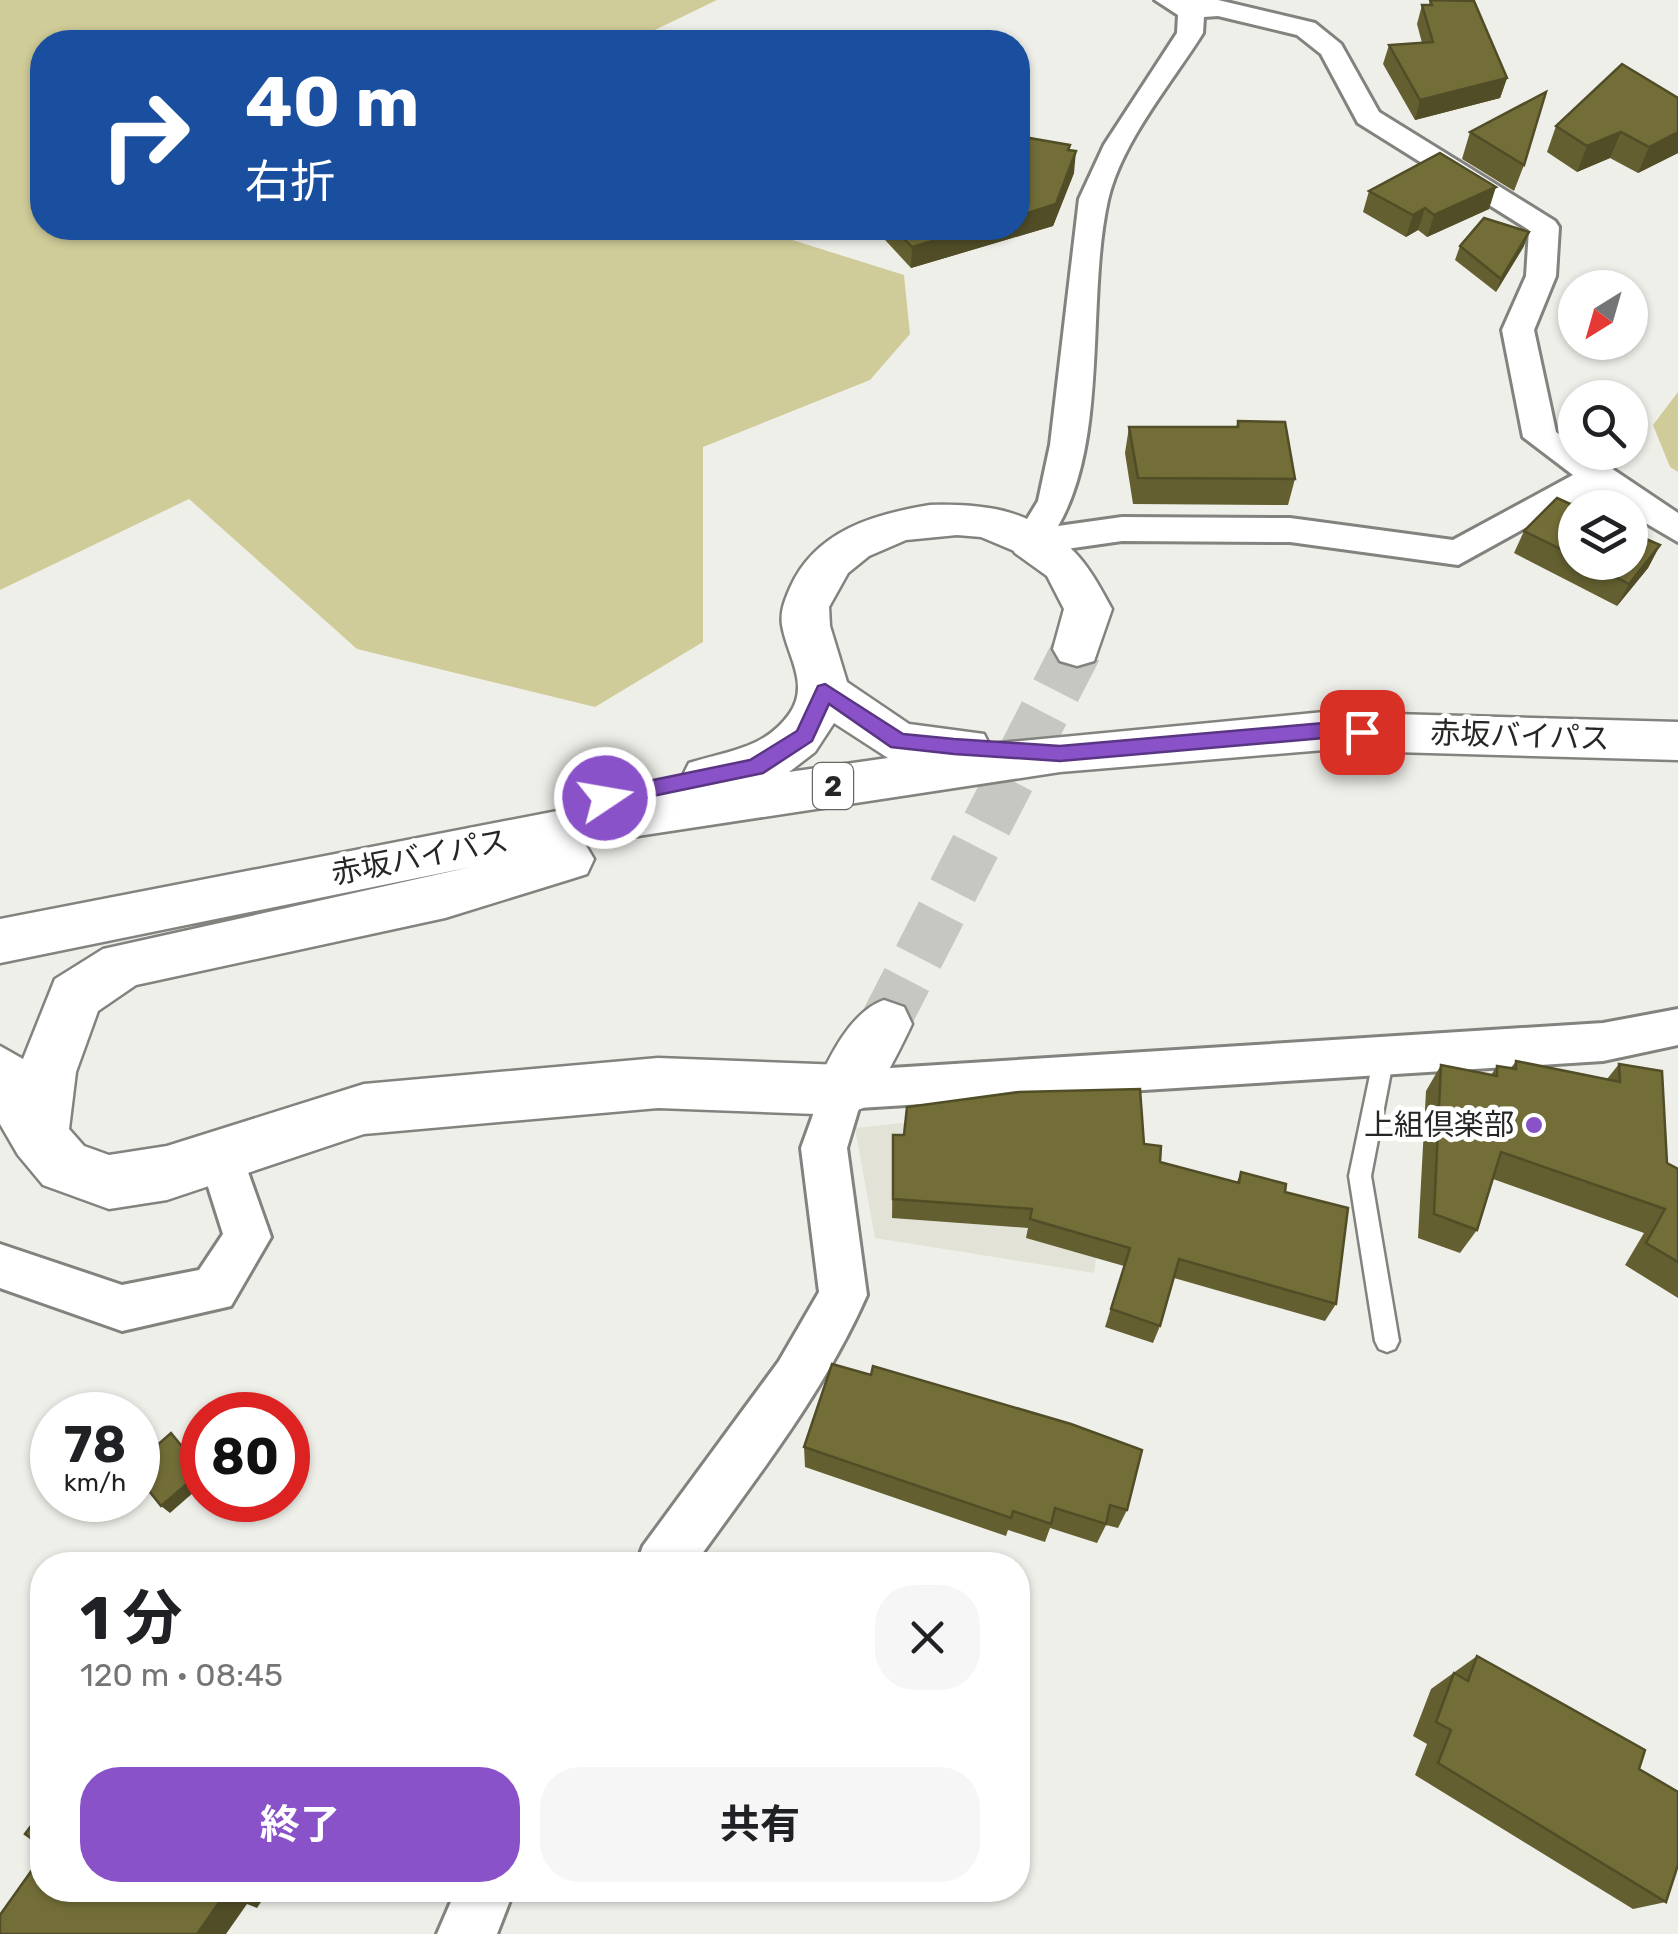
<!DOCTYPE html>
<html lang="ja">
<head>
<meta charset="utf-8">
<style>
	body { margin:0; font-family:Rubik,"Noto Sans JP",sans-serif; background:#f6f6f6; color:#202124; height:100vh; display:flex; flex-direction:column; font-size:38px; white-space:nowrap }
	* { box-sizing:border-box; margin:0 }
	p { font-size:32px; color:#757577 }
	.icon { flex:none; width:55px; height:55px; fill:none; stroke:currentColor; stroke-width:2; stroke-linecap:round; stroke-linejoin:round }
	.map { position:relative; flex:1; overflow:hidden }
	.side { position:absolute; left:30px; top:1552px; width:1000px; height:350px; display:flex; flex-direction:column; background:#fff; border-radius:40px; box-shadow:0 2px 8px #0004 }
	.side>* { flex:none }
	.guide { position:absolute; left:30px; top:30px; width:1000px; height:210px; border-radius:40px; box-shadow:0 2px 8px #0004; background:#1a4fa0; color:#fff; overflow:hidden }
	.needle { width:65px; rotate:217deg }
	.fabs { position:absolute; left:1558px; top:270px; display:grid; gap:20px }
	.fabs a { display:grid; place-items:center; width:90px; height:90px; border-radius:50%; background:#fff; box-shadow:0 2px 8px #0004; font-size:50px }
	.speed { position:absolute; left:30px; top:1392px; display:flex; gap:20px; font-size:50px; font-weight:700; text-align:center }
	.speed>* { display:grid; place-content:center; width:130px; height:130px; border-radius:50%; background:#fff; box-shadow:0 2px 8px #0004; line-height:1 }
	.speed small { font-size:25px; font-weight:400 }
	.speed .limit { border:15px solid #d22; background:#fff; color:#111 }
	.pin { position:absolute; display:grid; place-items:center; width:85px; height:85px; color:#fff; margin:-42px; border-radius:20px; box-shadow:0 5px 15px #0006 }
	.me { position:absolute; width:110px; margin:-55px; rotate:78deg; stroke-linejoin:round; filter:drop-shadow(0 0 8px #0008) }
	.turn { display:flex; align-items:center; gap:35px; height:210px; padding:0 50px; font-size:45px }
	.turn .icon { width:130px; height:130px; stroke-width:2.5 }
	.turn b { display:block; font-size:70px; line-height:85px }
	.round { display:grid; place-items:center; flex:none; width:105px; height:105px; border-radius:40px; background:#f6f6f6 }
	.overview { display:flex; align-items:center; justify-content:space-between; height:170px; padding:0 50px }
	h1 { font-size:60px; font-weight:700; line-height:75px }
	.primary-button { display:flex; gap:20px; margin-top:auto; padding:20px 50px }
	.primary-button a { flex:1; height:115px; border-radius:40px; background:#8a52c9; color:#fff; font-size:40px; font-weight:700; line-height:115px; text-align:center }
	.primary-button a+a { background:#f6f6f6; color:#202124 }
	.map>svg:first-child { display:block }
</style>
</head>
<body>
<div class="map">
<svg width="1678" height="1934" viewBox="0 0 1678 1934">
	<rect width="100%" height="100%" fill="#efefea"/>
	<!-- built -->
	<path fill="#e2e2d6" d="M1090,1103l16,78 -12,92 -219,-35 -20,-110z"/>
	<!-- green -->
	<g fill="#d0cc99">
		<path d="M0,0h717l-87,42h-588v186h712l150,47 6,59 -40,46 -167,67v195l-108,65 -238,-58 -168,-150 -189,91z"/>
		<path d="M1678,392v80l-8,-5 -17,-42z"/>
	</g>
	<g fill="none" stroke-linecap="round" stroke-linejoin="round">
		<!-- secondary-tunnel -->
		<path stroke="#c7c7c2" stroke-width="50" stroke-dasharray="50 25" stroke-linecap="butt" d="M884,1024l193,-375"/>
		<!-- lane casing -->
		<g stroke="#82827e" stroke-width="5">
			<path id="lane" d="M1384,1047l7,3 3,6 -23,120 28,165 -4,8 -8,3 -8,-3 -4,-8 -26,-165 25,-120 3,-6z"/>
		</g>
		<!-- street casing -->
		<g stroke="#82827e" stroke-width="6">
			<g id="street">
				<path d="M1155,0h63l97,23 26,21 38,68 176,109 4,6 -3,49 -22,54 22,102 19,13v7h12l91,61v29l-48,-28v-6h-35l-19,-8 -118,65 -168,-23 -168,-1 -91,13 -12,-3 -6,-9 25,-41 12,-56 29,-246 25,-54 73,-112 1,-18zM1218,16l79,19 24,19 37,69 171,107 -3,46 -24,54 21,107 50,38 -120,65 -163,-22 -168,-1 -64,9c51,-88 28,-227 50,-326 14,-59 63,-116 95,-167l1,-16z"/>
				<path d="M1678,1009v36l-75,16 -744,47 -12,40 20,147c-43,98 -111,183 -173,270h-58l7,-19 136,-185 40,-69 -18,-144 26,-72 16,-5 760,-48z"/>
				<path d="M221,1135l16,6 34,96 -40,69 -109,25 -122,-43v-44l122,41 77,-15 24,-36 -25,-79 7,-14z"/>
				<path d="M456,1890h58l-17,44h-60z"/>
			</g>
		</g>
		<!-- secondary casing -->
		<g stroke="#82827e" stroke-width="5">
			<g id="secondary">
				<path d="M1031,526c44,13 60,45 81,83l-18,52 -17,5 -17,-5 -7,-12 11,-40 -17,-33 -32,-23 -7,-11 7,-11z"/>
				<path d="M884,1000l20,7 8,17c-9,19 -35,74 -51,84 -13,10 -25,5 -38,0l-9,-18c15,-32 36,-78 70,-90z"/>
			</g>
		</g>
		<!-- highway casing -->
		<g stroke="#82827e" stroke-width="5">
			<path id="highway" d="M930,505c37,-1 102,1 124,37l-7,11 -16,5 -50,-21 -24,-2 -51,5 -37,16 -21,17 -19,34 1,19 17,56 62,42 75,10 5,10 335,-32 354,10v38l-354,-10 -264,22 -475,72 9,15 -7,15 -19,6 -123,38 -309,67 -38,26 -22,61 -7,57 15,17 25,9 58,-9 197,-62 294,-26 185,7 20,7 9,18 -9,18 -20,7 -185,-7 -294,26 -197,66 -58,9 -66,-24 -25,-30 -18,-31v-78l23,13 32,-80 48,-30 368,-82 -471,96v-44l686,-133 -4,-9 7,-14c38,-12 76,-14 101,-50 20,-30 -3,-57 -8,-88 -2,-14 3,-25 8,-37 25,-57 84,-74 140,-83zM834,723l54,35 -99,14 26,-20z"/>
		</g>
		<!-- lane -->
		<use href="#lane" fill="#fff" fill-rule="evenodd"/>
		<!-- street -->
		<use href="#street" fill="#fff" fill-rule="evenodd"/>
		<!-- secondary -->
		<use href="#secondary" fill="#fff" fill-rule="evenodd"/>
		<!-- highway -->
		<use href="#highway" fill="#fff" fill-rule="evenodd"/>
	</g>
	<!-- wall -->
	<g fill="#635f30">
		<path d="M1430,0l77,78 -7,20 -85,22 -32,-56 6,-19 33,-2 -5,-19 5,-19h7z"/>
		<path d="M1678,98v55l-40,20 -28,-15 -33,14 -30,-20 9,-26z"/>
		<path d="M1470,132l54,33 -10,26 -52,-32z"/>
		<path d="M1070,150l4,23 -21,53 -142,42 -37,-40h144z"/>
		<path d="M1369,191l120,18 -62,28 -9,-7 -12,7 -43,-25z"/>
		<path d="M1460,246h64l-28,46 -41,-32z"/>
		<path d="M1238,421l57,58 -7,26 -155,-1 -8,-51 4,-26h107z"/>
		<path d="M1575,508v54h55l30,-17 -12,23 -31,38 -103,-53 10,-22z"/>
		<path d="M1516,1061l91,18 12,-15 48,99 11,6v129l-53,-33 19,-32 -151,-54 -16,51 -17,23 -42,-15 8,-147 15,-26 50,10 6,-9 14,2z"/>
		<path d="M893,1135l251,9 16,18 77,20 4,-10 44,20 51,112 -11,17 -151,-43 -14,48 -7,17 -48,-16 19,-61 -98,-28 2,-10 -136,-10z"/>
		<path d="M832,1364l295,146 -9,18 -12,-3 -9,18 -47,-15 -5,14 -37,-12 -2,6 -201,-69 -1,-20z"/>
		<path d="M1477,1656l162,113 27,133 -33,7 -218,-134 12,-31 -14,-8 18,-47z"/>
	</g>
	<!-- shaded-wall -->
	<g fill="#504d27">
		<path d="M1507,78l-7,20 -85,22 5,-20z"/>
		<path d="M1621,132l-11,26 -33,14 10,-26z"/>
		<path d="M1678,132v21l-40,20 11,-26z"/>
		<path d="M1076,151l-2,22 -21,53 -142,42 1,-21 65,-19h41v-12z"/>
		<path d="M1496,187l-7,22 -62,28 7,-22z"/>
		<path d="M1425,208l-7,22 -12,7 7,-22z"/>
		<path d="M1529,232l-5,14 -28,46 5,-13z"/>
		<path d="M1660,545l-12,23 -31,38 12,-22z"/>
		<path d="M171,1433l31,36v16l-32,28 -9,-7z"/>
		<path d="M241,1890h28l-12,18 -10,-4 -21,30h-29l28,-40z"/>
	</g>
	<!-- building -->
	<g fill="#736e38" stroke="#504d27" stroke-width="2.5">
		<path d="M1430,0l44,1 33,77 -87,22 -31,-55 44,-3 -11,-37h10z"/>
		<path d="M1622,64l56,34v34l-29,15 -28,-15 -34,14 -31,-20z"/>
		<path d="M1546,92l-22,73 -54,-33z"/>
		<path d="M1018,136l52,9 -2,5 8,1 -20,53 -38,12z"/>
		<path d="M1440,153l56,34 -62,28 -9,-7 -12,7 -44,-24z"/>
		<path d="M1484,218l45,14 -28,47 -41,-33z"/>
		<path d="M894,228h83l-65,19z"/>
		<path d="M1238,421l47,1 10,57 -157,-1 -9,-51h109z"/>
		<path d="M1557,498l22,10h-4v48l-51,-25z"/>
		<path d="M1630,532l30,13 -31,39 -42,-22h43z"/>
		<path d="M1516,1061l104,21 -1,-18 43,7 5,92 11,6v93l-32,-19 19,-34 -164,-57 -24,78 -43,-16 7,-149 56,11v-10l19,3z"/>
		<path d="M1140,1089l4,55 17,2 -1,16 79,21 2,-11 45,12 -1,8 63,16 -12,96 -157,-45 -19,67 -49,-17 19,-61 -100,-29 2,-10 -139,-10v-64h11l3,-28 112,-15z"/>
		<path d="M832,1364l39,11 2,-9 198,58 71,26 -15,60 -17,-5 -4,19 -51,-16 -4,16 -38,-13 -2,7 -207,-71z"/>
		<path d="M171,1433l31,38 -41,35 -23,-29v-15z"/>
		<path d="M1477,1656l168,94 -6,19 39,23v73l-12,37 -228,-139 13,-33 -15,-8 18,-49 14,8z"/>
		<path d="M42,1811v35l-17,-12z"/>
		<path d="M42,1856v34h199l-7,10 -9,-6 -28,40h-197v-19z"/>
	</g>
	<!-- route -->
	<path fill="#8a52c9" stroke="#5a3583" stroke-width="2.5" d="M825,684l78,50 51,5 106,7 264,-23 38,1 10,8 -10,7 -38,-1 -264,23 -106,-7 -63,-7 -62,-43 -17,37 -49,32 -158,33 -11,-8 11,-8 145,-30 47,-29 21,-45z"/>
	<!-- markers -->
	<circle fill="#8a52c9" stroke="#fff" stroke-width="4" cx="1534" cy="1125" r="10"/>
	<g text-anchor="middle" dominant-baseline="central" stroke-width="10" stroke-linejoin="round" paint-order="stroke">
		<!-- shield labels -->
		<rect fill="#fff" stroke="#676766" stroke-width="2.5" x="813" y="763" width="40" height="46" rx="8"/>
		<g font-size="28" font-weight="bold" fill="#262624">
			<text x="833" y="786">2</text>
		</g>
		<!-- street labels -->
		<g font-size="30" fill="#262624" stroke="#fff">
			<text transform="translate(1520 736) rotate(2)">赤坂バイパス</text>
			<text transform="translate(420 857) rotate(-11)">赤坂バイパス</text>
		</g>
		<!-- poi labels -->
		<g font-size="30" fill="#262624" stroke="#fff" text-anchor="end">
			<text x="1514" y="1125">上組倶楽部</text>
		</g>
	</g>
</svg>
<div class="fabs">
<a><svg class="needle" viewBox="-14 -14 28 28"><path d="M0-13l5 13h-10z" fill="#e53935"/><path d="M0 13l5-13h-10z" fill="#757577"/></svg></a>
<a><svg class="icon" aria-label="search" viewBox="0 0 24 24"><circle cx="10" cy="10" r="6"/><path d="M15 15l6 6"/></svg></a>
<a><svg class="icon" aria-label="layers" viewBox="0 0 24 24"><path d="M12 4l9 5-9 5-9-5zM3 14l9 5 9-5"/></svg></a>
</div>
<div class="speed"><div>78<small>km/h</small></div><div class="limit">80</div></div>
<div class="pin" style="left:1362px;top:732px;background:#d93025"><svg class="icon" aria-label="arrive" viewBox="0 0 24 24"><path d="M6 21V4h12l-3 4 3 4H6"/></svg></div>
<svg class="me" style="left:605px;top:798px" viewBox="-20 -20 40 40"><circle r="17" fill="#8a52c9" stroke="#fff" stroke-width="3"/><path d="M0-11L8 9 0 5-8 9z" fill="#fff"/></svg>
<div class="guide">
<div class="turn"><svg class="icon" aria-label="right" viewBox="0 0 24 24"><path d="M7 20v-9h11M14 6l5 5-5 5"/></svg><div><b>40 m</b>右折</div></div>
</div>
<section class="side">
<div class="overview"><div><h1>1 分</h1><p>120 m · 08:45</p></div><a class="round"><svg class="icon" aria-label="close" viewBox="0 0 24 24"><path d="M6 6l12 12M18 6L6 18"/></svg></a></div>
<div class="primary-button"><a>終了</a><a>共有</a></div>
</section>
</div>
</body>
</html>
